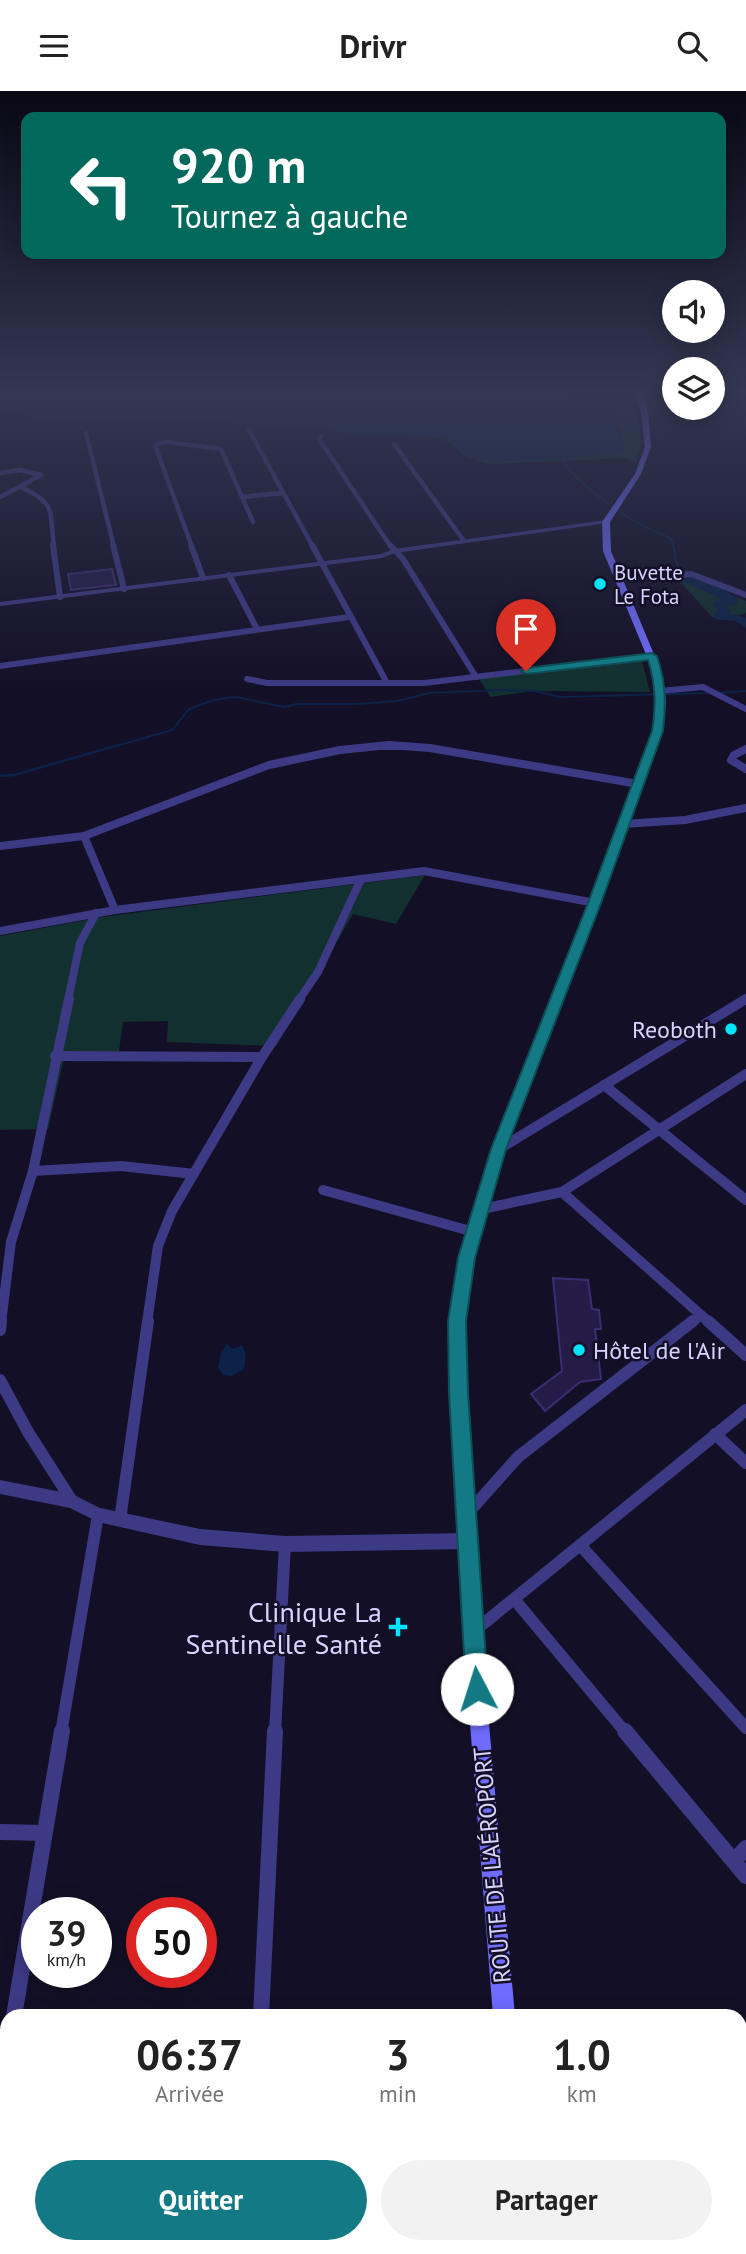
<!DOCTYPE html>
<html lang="fr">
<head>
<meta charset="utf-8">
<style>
	body { margin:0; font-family:"PT Sans",sans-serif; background:#f2f2f2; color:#222; height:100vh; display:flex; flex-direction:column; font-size:26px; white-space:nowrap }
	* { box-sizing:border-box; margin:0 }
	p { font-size:23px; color:#767676 }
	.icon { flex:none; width:38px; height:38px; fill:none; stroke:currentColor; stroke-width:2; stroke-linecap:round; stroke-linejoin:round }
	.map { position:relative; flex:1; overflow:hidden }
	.panel { position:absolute; left:0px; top:1918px; width:747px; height:245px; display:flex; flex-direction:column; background:#fff; border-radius:21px 21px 0 0; box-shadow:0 4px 18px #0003 }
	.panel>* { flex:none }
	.guide { position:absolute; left:21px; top:21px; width:705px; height:147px; border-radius:14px; box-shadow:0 4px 18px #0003; background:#00695c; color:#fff; overflow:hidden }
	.controls { position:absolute; left:662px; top:189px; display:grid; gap:14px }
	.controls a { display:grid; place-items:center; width:63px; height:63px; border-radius:50%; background:#fff; box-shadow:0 4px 18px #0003; font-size:35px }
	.speed { position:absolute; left:21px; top:1806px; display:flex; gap:14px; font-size:35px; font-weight:700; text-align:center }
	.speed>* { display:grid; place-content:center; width:91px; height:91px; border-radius:50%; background:#fff; box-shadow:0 4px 18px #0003; line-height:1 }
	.speed small { font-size:18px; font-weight:400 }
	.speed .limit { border:10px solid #d22; background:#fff; color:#111 }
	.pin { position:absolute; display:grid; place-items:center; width:60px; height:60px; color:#fff; margin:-72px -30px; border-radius:50% 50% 50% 0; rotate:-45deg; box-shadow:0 0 7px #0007 }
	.pin .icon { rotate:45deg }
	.me { position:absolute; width:77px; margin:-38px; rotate:355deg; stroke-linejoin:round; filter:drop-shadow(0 0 5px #0008) }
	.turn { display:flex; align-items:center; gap:24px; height:147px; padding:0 35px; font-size:32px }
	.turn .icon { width:91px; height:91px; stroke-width:2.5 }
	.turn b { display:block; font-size:49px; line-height:60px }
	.eta { display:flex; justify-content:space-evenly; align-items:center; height:119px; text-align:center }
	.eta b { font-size:42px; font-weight:700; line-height:49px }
	.action { display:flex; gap:14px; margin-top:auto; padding:14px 35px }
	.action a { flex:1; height:80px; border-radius:42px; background:#137a85; color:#fff; font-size:28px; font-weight:700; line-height:80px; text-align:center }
	.action a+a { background:#f2f2f2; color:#222 }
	header { display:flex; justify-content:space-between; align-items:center; height:91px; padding:0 35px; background:#fff; font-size:32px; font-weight:700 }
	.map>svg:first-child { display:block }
</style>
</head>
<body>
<header><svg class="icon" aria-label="menu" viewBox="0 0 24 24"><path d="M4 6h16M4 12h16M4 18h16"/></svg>Drivr<svg class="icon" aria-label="search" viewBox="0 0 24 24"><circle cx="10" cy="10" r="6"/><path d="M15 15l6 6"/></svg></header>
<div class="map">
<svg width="746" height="2163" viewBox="0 0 746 2163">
	<rect width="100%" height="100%" fill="#130f26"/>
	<!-- green -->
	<g fill="#12302f">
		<path d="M605,304h27c7,23 14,45 4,68l-9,-5 -139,6 -23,-8 -21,-18 -66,-4 65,2 12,5 13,14 22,6 128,-8 5,-2 -1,-13z"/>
		<path d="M686,485l60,25v12l-24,6 -10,-2 -36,-40z"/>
		<path d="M641,567l9,34 -115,-1 -45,6 -12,-20z"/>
		<path d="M425,784l-29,49 -43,-10 -77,132 -109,-4 1,-21 -45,1 -5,36 -54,1 -16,70 -48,1v-194l102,-19z"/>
	</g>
	<!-- water -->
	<g fill="#0c2248">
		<path d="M27,298h514l67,15 17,44 -6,5 -12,1c-30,2 -109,12 -133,4 -13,-5 -18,-18 -31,-22l-89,-2 -39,-6 -63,-4 -215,-7 -37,-5v-17z"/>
		<path d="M227,1253l6,5 9,-4 4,10 -2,14 -12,7 -9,-1 -5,-7 3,-16z"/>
	</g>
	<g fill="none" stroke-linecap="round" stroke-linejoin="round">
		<!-- stream-far1 -->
		<g stroke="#0c2248" stroke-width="2">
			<path d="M557,365c33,38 68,64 115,83l5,26 12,14"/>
			<path d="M718,602l28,-2"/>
			<path d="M113,656l59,-17 17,-21 25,-9 22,-3 49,10 11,-3h61l40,-3 32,-8 72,-3 34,1 25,6 150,-4"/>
		</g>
		<!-- stream -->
		<path stroke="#0c2248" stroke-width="2.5" d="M0,685l14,-1 105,-30"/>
		<!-- river -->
		<path fill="#0c2248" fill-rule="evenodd" d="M685,485c17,-2 38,13 52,22v6l-11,2 4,5 -1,2 17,5v10l-11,-7 -20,-2 -2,-3 4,-5 -3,-8 8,-4 -37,-17z"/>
	</g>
	<!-- building -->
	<g fill="#241b47" stroke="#3b2d73" stroke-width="2">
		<path d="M112,478l4,16 -45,5 -3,-16z"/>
		<path d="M553,1187l35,2 4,29 7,1 2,19h-6l6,50 -21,3 -35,29 -14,-17 31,-23z"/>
	</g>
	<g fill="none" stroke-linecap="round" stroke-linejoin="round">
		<!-- minor-far5 -->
		<g stroke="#3d3a85" stroke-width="4.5">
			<path d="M249,339l64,117"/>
			<path d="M86,342l28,114"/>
			<path d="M321,345l-2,3 72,108"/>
			<path d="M394,353l70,97"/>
			<path d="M0,382l20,-3 21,5"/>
			<path d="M21,396c36,17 28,23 33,60"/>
			<path d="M0,406l41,-22"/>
			<path d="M242,406l41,-4"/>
			<path d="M192,456l-37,-102 12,-3 54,7 32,73"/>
		</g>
		<!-- minor-far4 -->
		<g stroke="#3d3a85" stroke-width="6">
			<path d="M53,454l7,52"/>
			<path d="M113,454l11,44"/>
			<path d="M191,454l12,33"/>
			<path d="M312,454l75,138"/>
			<path d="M390,454l13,14 73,118"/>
			<path d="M229,484l28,54"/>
			<path d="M617,487l74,-4 55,21"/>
			<path d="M0,575l349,-49"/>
			<path d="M247,588l20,4h157l228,-27"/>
			<path d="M660,600l43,-4 43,22"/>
			<path d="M372,656h41"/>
		</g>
		<!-- minor-far3 -->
		<g stroke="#3d3a85" stroke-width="8">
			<path d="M746,658l-12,6 -3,5 15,9"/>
			<path d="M623,733l62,-4 61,-12"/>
			<path d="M84,745l31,74"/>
			<path d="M0,755l84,-10 185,-71 71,-15 49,-5 41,3 208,36"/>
			<path d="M0,840l115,-21 309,-39 171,32"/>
			<path d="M68,909l12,-57 16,-30"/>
			<path d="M299,909l19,-28 43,-93"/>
			<path d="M744,909l2,-1"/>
		</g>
		<!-- minor-far2 -->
		<g stroke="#3d3a85" stroke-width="10">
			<path d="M55,965l207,1"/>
			<path d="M604,994l142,115"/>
			<path d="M499,1058l247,-150"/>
			<path d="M33,1080l88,-5 73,8"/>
			<path d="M323,1099l151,42"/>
			<path d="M562,1101l148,131"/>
			<path d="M482,1118l80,-17 184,-118"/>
			<path d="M1,1232l10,-81 22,-71 36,-172"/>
			<path d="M147,1232l11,-77 14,-35 90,-154 38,-58"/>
			<path d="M691,1232l10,-8"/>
		</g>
		<!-- minor-far1 -->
		<g stroke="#3d3a85" stroke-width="12">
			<path d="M708,1230l38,34"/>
			<path d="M0,1239l1,-9"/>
			<path d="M0,1289l28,52 44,69"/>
			<path d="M715,1343l31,29"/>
			<path d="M468,1422l50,-56 175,-136"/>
			<path d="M120,1429l28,-199"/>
			<path d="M580,1454l166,183"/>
			<path d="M514,1508l112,134"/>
			<path d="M472,1542l274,-223"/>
			<path d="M61,1642l37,-218"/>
			<path d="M275,1642l10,-189"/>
		</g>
		<!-- minor -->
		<g stroke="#3d3a85" stroke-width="16">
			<path d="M625,1640l121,145"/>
			<path d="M0,1741l44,1"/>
			<path d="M734,1770l12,-13"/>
			<path d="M14,1925l48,-285"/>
			<path d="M261,1925l14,-285"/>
			<path d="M0,2013l7,-44"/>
			<path d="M740,2077l6,-7"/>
			<path d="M667,2163l6,-7"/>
		</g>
		<!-- tertiary -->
		<g fill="#3d3a85" fill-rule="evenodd">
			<path d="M606,429l2,1v2l-213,30 -13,5 -382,48v-4l381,-48 13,-5z"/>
			<path d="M0,1389l72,14 28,14 100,21 85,7 184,-3 6,3 2,5 -2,5 -6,3 -184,3 -85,-7 -102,-23 -28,-14 -70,-14z"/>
		</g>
		<!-- secondary -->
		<g fill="#6f6bff" fill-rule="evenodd">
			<path d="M634,298h6l8,23 3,35 -10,27 -31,48 1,29 52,125 3,26 -3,29 -62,172 -95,246 -33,109 -8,63 16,313 34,382h-22l-30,-382 -14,-313 10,-63 33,-109 97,-246 64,-172 3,-29 -1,-26 -52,-125 -1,-29 33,-48 10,-27 -4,-35z"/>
			<rect x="508" y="2156" width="26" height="7"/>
		</g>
	</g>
	<!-- sky -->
	<linearGradient id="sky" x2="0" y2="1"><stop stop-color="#0a0815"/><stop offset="0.5" stop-color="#333752"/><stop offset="1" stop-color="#333752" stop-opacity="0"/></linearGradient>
	<rect width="746" height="601" fill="url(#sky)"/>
	<!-- route -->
	<path fill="#137a85" stroke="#0c4f56" stroke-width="2" d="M652,562l5,3c9,27 9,48 6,75l-62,172 -95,246 -31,109 -9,63 2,72 20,296 -4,7 -7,4 -8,-4 -3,-7 -17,-296 -1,-72 10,-63 33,-109 97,-246 64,-172c4,-25 4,-46 -4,-71l-122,14 -5,-3 5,-3z"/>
	<!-- markers -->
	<g fill="#00e5ff" stroke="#130f26" stroke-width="2.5">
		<circle cx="600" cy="493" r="7"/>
		<circle cx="731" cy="938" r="7"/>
		<circle cx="579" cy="1259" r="7"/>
		<path d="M394.5 1525.5h7v7h7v7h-7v7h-7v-7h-7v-7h7z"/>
	</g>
	<g text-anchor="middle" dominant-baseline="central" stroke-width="5" stroke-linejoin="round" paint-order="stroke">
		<!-- far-poi labels -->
		<g font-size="21" fill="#d9d4ff" stroke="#130f26" text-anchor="start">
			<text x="614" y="481">Buvette<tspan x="614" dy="24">Le Fota</tspan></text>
		</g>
		<!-- poi labels -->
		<g font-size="24" fill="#d9d4ff" stroke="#130f26" text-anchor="end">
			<text x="717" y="938">Reoboth</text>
			<text x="593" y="1259" text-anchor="start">Hôtel de l'Air</text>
		</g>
		<!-- street labels -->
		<g font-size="24" fill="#d9d4ff" stroke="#130f26">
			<text transform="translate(492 1774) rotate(-95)">ROUTE DE L'AÉROPORT</text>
		</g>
		<!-- near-poi labels -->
		<g font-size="28" fill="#d9d4ff" stroke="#130f26" text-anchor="end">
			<text x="382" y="1520">Clinique La<tspan x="382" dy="32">Sentinelle Santé</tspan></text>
		</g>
	</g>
</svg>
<div class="controls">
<a><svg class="icon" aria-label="sound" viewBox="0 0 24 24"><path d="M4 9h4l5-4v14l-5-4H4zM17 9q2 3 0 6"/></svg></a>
<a><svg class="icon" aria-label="layers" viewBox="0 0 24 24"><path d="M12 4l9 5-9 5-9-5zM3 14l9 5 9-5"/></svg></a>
</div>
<div class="speed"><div>39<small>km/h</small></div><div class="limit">50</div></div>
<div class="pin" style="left:526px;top:580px;background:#d93025"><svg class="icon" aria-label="arrive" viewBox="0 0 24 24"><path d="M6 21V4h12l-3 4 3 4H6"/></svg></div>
<svg class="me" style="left:477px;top:1598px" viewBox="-20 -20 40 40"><circle r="19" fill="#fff"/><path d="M0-13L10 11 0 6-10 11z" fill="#137a85"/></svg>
<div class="guide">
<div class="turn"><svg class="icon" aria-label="left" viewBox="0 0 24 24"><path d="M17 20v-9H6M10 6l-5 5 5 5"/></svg><div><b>920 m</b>Tournez à gauche</div></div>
</div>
<section class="panel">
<div class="eta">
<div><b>06:37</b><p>Arrivée</p></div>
<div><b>3</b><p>min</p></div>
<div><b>1.0</b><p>km</p></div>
</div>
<div class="action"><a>Quitter</a><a>Partager</a></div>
</section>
</div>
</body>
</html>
